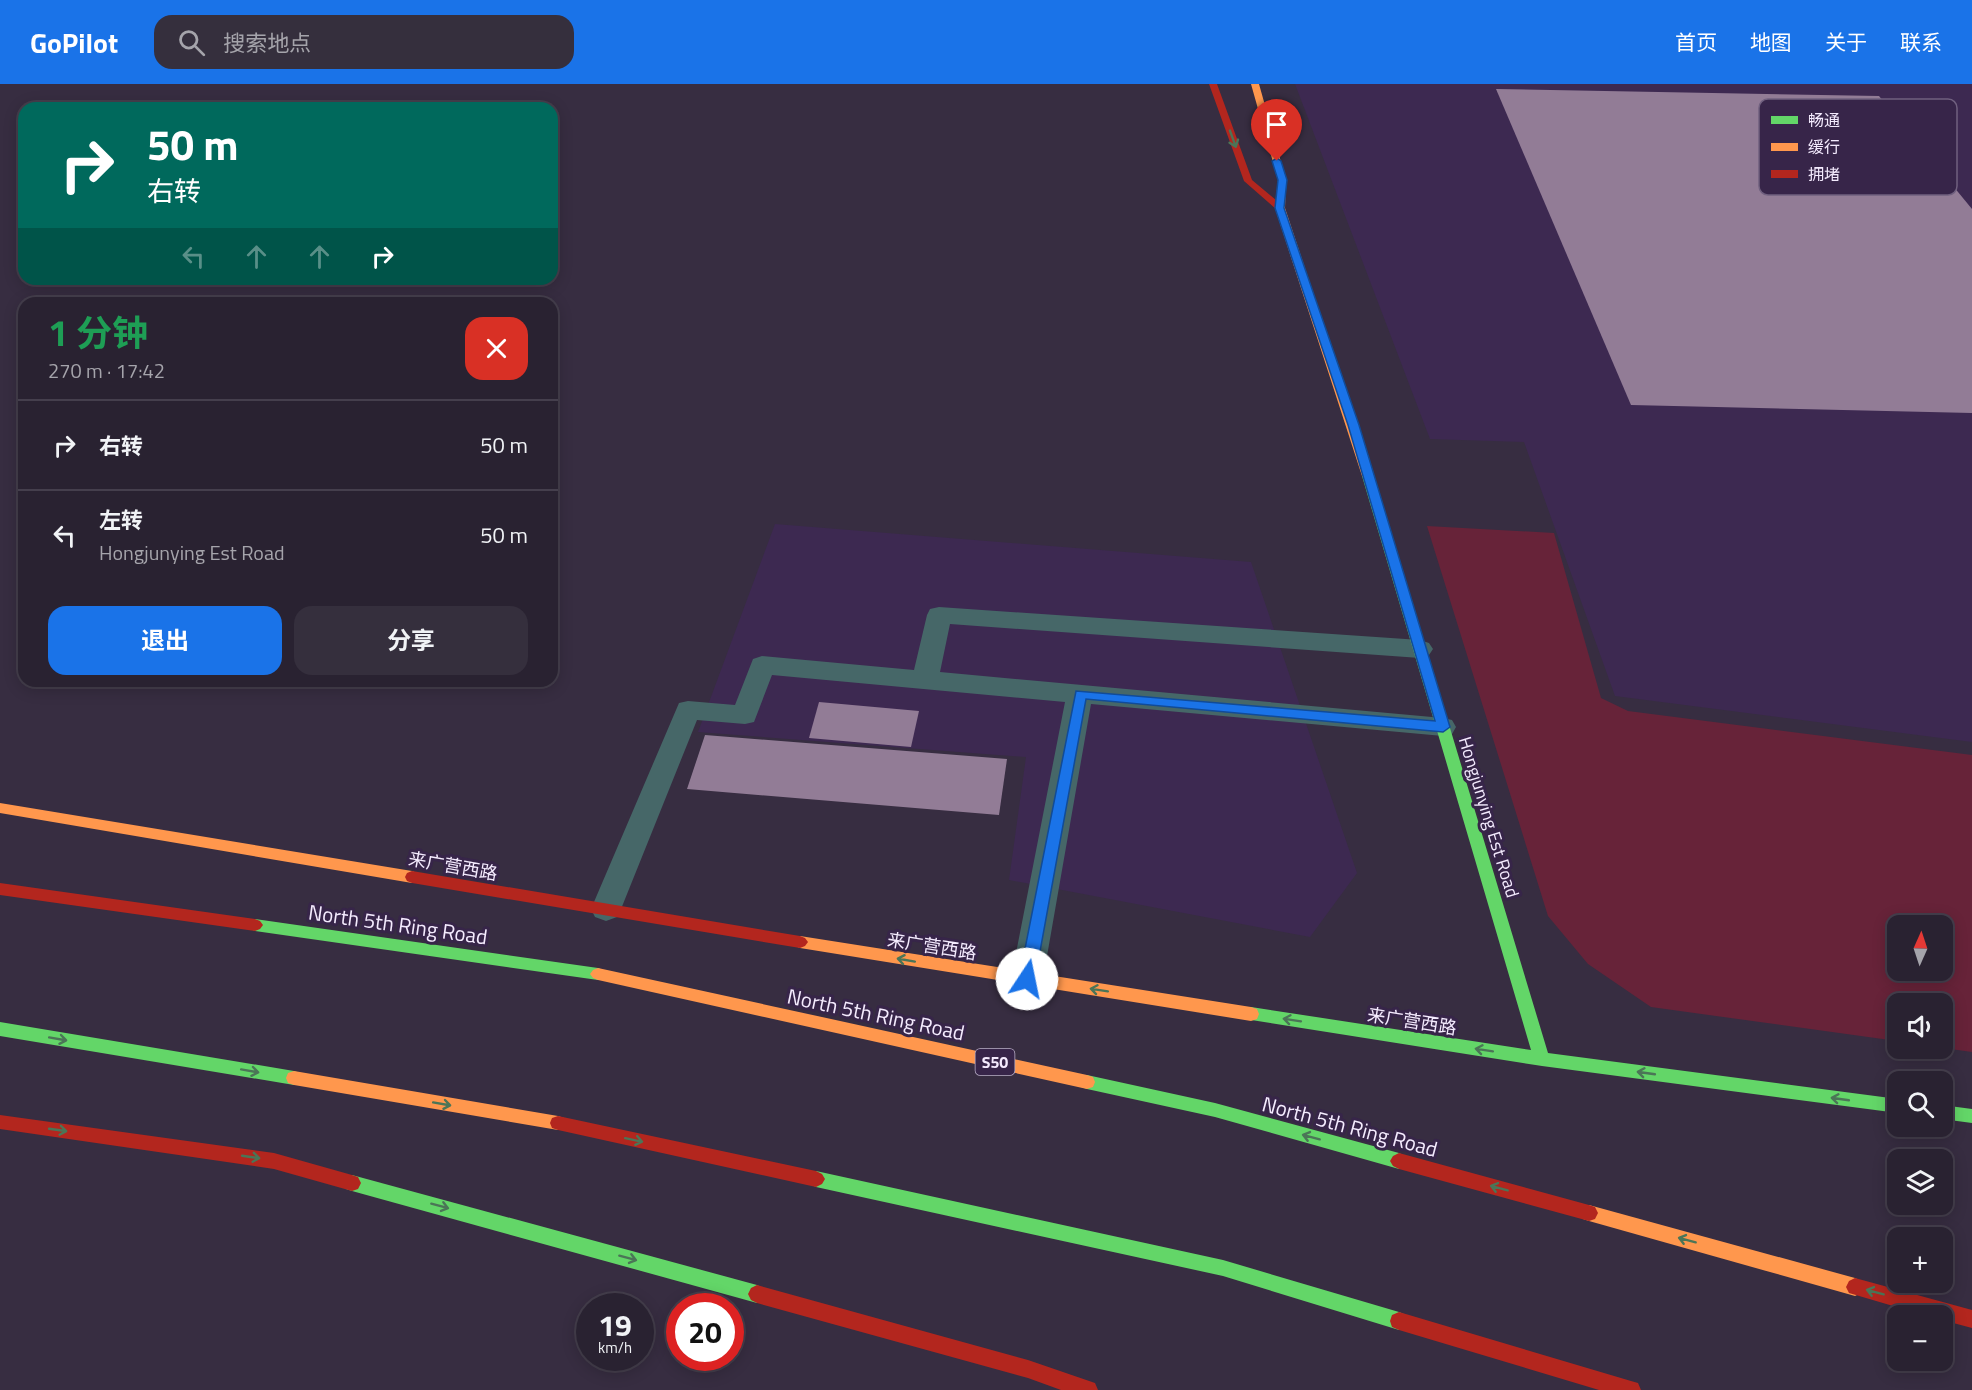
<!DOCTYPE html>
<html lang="zh">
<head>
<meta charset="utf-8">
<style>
	body { margin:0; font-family:"Titillium Web","Noto Sans SC",sans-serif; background:#352f3d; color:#f1f3f6; height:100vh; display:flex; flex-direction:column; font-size:22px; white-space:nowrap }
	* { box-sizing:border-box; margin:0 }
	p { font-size:20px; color:#a5a4ab }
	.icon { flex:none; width:33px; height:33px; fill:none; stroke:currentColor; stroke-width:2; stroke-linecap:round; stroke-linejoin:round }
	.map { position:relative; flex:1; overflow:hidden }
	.details { position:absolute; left:18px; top:213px; width:540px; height:390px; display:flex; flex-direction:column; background:#292231; border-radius:18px; box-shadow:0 3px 15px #0003,0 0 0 2px #453f4d }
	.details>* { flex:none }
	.top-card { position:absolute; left:18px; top:18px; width:540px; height:183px; border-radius:18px; box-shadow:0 3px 15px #0003,0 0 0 2px #453f4d; background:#00695c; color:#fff; overflow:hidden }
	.needle { width:39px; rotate:3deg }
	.fabs { position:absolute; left:1887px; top:831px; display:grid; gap:12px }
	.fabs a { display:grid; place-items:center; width:66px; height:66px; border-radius:12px; background:#292231; box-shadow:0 3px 15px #0003,0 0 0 2px #453f4d; font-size:30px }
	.speed { position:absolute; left:576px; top:1209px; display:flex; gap:12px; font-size:30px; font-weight:700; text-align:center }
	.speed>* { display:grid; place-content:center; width:78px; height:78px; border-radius:50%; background:#292231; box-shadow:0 3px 15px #0003,0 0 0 2px #453f4d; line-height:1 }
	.speed small { font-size:15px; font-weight:400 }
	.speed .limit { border:9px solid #d22; background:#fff; color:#111 }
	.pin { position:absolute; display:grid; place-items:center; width:51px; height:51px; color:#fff; margin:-62px -26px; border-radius:50% 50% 50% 0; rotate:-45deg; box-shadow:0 0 6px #0007 }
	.pin .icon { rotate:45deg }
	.me { position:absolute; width:66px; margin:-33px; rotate:11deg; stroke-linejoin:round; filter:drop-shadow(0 0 4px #0008) }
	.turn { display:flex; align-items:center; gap:21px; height:126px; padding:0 30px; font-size:27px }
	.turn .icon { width:78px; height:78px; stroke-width:2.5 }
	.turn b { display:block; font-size:42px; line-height:51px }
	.lanes { display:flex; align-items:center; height:57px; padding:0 30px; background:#0003; justify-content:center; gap:30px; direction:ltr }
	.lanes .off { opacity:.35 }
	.round { display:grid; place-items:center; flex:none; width:63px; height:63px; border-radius:18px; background:#352f3d }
	.head { display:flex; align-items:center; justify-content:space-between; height:102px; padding:0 30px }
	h1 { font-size:36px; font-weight:700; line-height:45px; color:#1e9e55 }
	.cta { display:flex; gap:12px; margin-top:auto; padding:12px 30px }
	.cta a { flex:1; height:69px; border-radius:18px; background:#1a73e8; color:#fff; font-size:24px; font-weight:700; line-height:69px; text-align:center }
	.cta a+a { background:#352f3d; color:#f1f3f6 }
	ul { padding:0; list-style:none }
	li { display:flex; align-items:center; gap:18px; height:90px; padding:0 30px; border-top:2px solid #453f4d }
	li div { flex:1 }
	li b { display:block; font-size:22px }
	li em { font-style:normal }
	header { display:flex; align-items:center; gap:36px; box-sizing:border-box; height:84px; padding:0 30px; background:#1a73e8; color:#fff }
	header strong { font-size:28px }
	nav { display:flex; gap:33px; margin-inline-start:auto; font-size:21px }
	.search { width:420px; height:54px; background:#352f3d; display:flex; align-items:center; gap:15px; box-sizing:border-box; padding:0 21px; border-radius:18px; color:#a5a4ab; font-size:22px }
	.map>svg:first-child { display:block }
</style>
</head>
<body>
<header>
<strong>GoPilot</strong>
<div class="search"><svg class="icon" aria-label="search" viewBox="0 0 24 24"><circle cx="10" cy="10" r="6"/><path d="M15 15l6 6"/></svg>搜索地点</div>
<nav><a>首页</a><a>地图</a><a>关于</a><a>联系</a></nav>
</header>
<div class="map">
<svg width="1972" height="1306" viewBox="0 0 1972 1306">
	<rect width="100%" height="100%" fill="#372d41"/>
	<!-- built -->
	<g fill="#3d2951">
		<path d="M1295,0h677v658l-357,-46 -91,-254 -94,-3z"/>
		<path d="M775,440l476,38 106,311 -47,64 -301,-57 17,-123 -328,-25z"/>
	</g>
	<!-- green -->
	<path fill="#672339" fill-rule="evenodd" d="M1427,442l127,7 47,165 27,13 344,44v297l-29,-4 -1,-44h-44l-1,37 -246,-34 -63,-43 -40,-48zM1898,842h44v44h-44z"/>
	<!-- building -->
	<g fill="#927c96">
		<path d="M1496,5l383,7 93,113v204l-341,-8z"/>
		<path d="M819,618l100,9 -8,36 -102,-9z"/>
		<path d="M705,651l302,24 -8,56 -312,-26z"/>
	</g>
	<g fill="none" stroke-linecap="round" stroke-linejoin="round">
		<!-- lane -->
		<path fill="#466768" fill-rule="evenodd" d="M939,523l481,33 9,3 4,6 -4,6 -9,3 -470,-34 -10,48 503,46 9,2 4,7 -4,7 -9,2 -352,-32 -48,275 -5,9 -11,4 -11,-4 -5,-9 54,-277 -293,-27 -18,47 -9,2 -48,-4 -76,189 -4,8 -11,4 -11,-4 -4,-8 88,-206 9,-2 47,4 18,-46 9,-3 152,14 13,-55 3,-6z"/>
		<!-- fast -->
		<g fill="#63d668" fill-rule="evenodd">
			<path d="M1368,389l6,3 174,577 350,46v14l-356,-47 -297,-47 -2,-5 2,-5 6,-2 280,43 -169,-574z"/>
			<path d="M255,835l343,49 5,2 3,4 -3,4 -5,2 -343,-49 -5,-2 -3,-4 3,-4z"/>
			<path d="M0,938l294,49 6,2 2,5 -2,5 -6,2 -294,-49z"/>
			<path d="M1087,991l128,28 184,50 6,3 3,5 -3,5 -6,3 -184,-52 -128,-28 -6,-2 -2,-5 2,-5z"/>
			<path d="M1942,1021l30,4v14l-30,-4z"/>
			<path d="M816,1087l407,89 176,52 7,3 2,6 -2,6 -7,3 -176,-54 -407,-89 -6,-3 -3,-5 3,-5z"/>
			<path d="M352,1091l405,110 6,3 3,6 -3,6 -6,3 -405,-112 -6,-2 -3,-6 3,-6z"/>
		</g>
		<!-- slow -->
		<g fill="#ff974d" fill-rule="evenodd">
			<path d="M1251,0h8l27,96 -1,28 89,268 -2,2h-8l-2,-2 -87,-268 3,-28z"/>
			<path d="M0,719l412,68 5,2 2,4 -2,4 -5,2 -412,-70z"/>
			<path d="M800,852l451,71 6,2 2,5 -2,5 -6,2 -451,-73 -5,-2 -3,-4 3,-4z"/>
			<path d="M598,884l489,107 6,2 2,5 -2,5 -6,2 -489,-109 -5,-2 -3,-4 3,-4z"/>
			<path d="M294,987l264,45 6,2 2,5 -2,5 -6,2 -264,-45 -6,-2 -2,-5 2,-5z"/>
			<path d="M1589,1121l266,73 6,3 3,6 -3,6 -6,3 -266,-75 -6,-2 -3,-6 3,-6z"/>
		</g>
		<!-- jam -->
		<g fill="#b3261e" fill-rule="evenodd">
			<path d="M1209,0h8l35,96 31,26v4h-6l-33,-29z"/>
			<path d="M412,787l388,65 5,2 3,4 -3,4 -5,2 -388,-65 -5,-2 -2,-4 2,-4z"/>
			<path d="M0,799l255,36 5,2 3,4 -3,4 -5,2 -255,-36z"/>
			<path d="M0,1031l274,38 78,22 6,2 3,6 -3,6 -6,2 -78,-22 -274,-40z"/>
			<path d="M558,1032l258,55 6,3 3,5 -3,5 -6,3 -258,-57 -6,-2 -2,-5 2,-5z"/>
			<path d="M1399,1069l190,52 6,2 3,6 -3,6 -6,2 -190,-52 -6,-3 -3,-5 3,-5z"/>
			<path d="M1855,1194l117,32v18l-30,-8v-4h-15l-78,-23 -3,-6 3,-6z"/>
			<path d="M757,1201l271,75 67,23 3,7h-37l-33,-12 -271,-75 -6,-3 -3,-6 3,-6z"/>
			<path d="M1399,1228l232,69 7,2 3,7h-42l-200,-60 -7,-3 -2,-6 2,-6z"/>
		</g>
	</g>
	<!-- one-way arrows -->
	<defs><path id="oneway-shaft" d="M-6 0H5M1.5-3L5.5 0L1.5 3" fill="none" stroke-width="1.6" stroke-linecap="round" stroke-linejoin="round" transform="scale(1.5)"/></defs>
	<g stroke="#4b7557">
		<use href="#oneway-shaft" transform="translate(1233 55) rotate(70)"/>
		<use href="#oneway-shaft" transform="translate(906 876) rotate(-170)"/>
		<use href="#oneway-shaft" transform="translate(1099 906) rotate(-171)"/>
		<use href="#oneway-shaft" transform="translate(1292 936) rotate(-171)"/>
		<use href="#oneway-shaft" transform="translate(58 955) rotate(10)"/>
		<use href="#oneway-shaft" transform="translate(1484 966) rotate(-171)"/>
		<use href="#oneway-shaft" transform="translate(250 987) rotate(10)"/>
		<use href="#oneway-shaft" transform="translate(1646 989) rotate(-172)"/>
		<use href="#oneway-shaft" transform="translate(1840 1015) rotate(-172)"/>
		<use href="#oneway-shaft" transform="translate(442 1020) rotate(10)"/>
		<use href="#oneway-shaft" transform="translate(58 1046) rotate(8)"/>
		<use href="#oneway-shaft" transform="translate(1311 1053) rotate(-165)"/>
		<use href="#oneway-shaft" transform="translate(634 1056) rotate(12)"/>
		<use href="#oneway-shaft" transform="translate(251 1073) rotate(8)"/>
		<use href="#oneway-shaft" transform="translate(1499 1104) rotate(-165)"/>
		<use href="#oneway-shaft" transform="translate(440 1122) rotate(15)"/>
		<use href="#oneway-shaft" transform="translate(1687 1156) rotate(-165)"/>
		<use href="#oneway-shaft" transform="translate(628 1174) rotate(15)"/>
		<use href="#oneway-shaft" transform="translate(1875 1208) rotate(-165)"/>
	</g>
	<!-- route -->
	<path fill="#1a73e8" stroke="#114b97" stroke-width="1.5" d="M1277,74l4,3 6,19 -3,28 75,217 91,302 -7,5 -357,-33 -51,280 -2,5 -6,2 -5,-2 -3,-5 57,-288 359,30 -87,-296 -73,-217 3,-28 -6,-19z"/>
	<g text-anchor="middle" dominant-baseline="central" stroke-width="6" stroke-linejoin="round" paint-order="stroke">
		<!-- shield labels -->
		<rect fill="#372549" stroke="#bbb0c8" stroke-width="1.5" x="975.5" y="965" width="39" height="26" rx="4.5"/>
		<g font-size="16" font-weight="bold" fill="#f4ebfe">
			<text x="995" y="978">S50</text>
		</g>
		<!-- street labels -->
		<g font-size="18" fill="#f4ebfe" stroke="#372549">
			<text transform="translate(1489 733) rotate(73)">Hongjunying Est Road</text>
			<text transform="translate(453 782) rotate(10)">来广营西路</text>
			<text transform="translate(932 862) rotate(9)">来广营西路</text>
			<text transform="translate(1412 937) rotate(9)">来广营西路</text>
		</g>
		<!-- near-street labels -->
		<g font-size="21" fill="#f4ebfe" stroke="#372549">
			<text transform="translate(398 840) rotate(8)">North 5th Ring Road</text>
			<text transform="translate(876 930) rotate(12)">North 5th Ring Road</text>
			<text transform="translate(1350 1042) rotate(15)">North 5th Ring Road</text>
		</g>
	</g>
	<!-- legend -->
	<rect x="1759" y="15" width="198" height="96" rx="9" fill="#372549" stroke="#70607f" stroke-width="1.5"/>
	<rect x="1771" y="32" width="27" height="8" fill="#63d668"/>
	<rect x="1771" y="59" width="27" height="8" fill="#ff974d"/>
	<rect x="1771" y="86" width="27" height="8" fill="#b3261e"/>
	<g font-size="16" fill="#f4ebfe">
		<text x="1808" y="42">畅通</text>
		<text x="1808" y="69">缓行</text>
		<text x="1808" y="96">拥堵</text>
	</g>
</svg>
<div class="fabs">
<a><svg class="needle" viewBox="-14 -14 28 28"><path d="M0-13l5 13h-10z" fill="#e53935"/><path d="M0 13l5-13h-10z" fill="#a5a4ab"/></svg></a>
<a><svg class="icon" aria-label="sound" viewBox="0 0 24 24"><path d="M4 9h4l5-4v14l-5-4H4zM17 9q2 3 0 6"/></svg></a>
<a><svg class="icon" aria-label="search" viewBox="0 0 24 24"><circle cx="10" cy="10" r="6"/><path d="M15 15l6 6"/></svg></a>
<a><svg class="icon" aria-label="layers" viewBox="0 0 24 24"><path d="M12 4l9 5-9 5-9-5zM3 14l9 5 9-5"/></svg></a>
<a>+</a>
<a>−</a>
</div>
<div class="speed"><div>19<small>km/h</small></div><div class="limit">20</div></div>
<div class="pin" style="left:1277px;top:77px;background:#d93025"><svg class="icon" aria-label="arrive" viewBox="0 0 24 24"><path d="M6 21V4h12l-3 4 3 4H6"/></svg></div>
<svg class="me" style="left:1027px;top:895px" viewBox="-20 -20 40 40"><circle r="19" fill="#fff"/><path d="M0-13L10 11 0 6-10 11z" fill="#1a73e8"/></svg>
<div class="top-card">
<div class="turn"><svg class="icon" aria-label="right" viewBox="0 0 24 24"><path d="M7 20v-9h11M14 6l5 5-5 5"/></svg><div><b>50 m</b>右转</div></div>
<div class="lanes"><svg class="icon off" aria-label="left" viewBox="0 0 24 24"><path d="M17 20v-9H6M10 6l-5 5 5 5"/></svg><svg class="icon off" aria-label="ahead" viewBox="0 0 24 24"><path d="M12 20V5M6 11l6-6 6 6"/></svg><svg class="icon off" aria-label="ahead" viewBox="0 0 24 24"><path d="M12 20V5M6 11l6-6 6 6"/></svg><svg class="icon" aria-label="right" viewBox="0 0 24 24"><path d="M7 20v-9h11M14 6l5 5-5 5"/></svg></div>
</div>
<section class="details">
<div class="head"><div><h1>1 分钟</h1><p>270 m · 17:42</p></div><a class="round" style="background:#d93025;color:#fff"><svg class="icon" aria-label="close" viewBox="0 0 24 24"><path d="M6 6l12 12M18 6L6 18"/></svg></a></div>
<ul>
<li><svg class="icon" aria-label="right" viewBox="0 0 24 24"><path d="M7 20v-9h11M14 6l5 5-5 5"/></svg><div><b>右转</b></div><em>50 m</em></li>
<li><svg class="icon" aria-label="left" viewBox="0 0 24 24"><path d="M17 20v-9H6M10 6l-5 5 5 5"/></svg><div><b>左转</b><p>Hongjunying Est Road</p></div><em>50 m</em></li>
</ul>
<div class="cta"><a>退出</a><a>分享</a></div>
</section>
</div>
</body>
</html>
